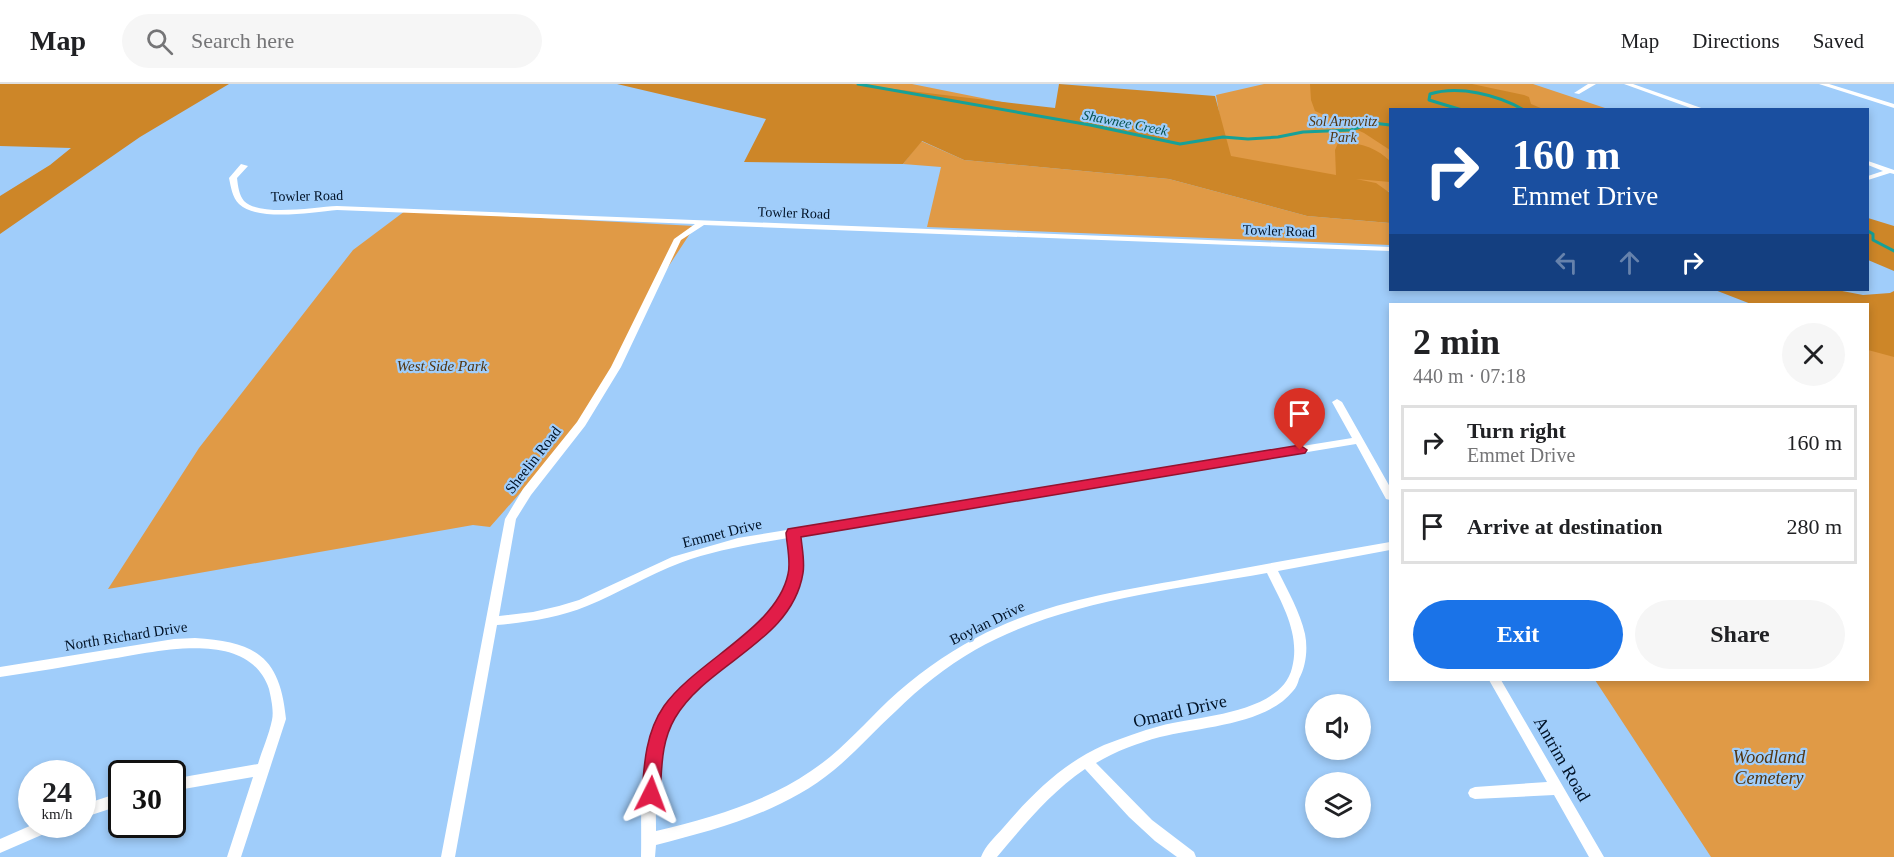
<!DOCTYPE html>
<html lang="en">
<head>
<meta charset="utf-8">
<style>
	body { margin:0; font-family:Georgia,serif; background:#f6f6f6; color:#202124; height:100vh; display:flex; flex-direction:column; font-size:22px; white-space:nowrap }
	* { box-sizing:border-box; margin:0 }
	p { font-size:20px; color:#757577 }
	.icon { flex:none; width:33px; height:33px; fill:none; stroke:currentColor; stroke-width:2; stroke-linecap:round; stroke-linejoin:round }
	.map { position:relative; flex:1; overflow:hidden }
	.drawer { position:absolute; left:1389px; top:219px; width:480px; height:378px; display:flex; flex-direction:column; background:#fff; border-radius:0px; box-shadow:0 3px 9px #0003 }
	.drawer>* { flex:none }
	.guide { position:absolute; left:1389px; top:24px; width:480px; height:183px; border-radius:0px; box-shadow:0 3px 9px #0003; background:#1a4fa0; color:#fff; overflow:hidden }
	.controls { position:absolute; left:1305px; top:610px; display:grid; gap:12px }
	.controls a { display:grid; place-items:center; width:66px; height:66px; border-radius:50%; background:#fff; box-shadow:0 3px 9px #0003; font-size:30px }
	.speed { position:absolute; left:18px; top:676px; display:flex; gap:12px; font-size:30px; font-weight:700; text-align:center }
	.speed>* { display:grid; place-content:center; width:78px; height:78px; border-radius:50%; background:#fff; box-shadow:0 3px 9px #0003; line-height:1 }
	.speed small { font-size:15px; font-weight:400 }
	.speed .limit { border:3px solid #111; border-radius:9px; background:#fff; color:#111 }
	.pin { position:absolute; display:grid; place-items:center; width:51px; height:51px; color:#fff; margin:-62px -26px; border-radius:50% 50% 50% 0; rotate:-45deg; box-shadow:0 0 6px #0007 }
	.pin .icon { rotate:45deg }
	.me { position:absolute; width:66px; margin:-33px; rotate:3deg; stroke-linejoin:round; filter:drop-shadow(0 0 4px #0008) }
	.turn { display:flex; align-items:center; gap:21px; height:126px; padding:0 24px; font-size:27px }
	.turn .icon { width:78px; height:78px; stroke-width:2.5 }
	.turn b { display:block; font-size:42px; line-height:51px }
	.lanes { display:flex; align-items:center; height:57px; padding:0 24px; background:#0003; justify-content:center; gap:30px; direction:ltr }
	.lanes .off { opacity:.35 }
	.round { display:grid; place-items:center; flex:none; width:63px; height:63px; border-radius:32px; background:#f6f6f6 }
	.head { display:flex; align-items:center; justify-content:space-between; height:102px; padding:0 24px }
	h1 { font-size:36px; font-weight:700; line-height:45px }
	.button { display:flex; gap:12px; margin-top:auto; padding:12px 24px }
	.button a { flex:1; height:69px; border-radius:36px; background:#1a73e8; color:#fff; font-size:24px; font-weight:700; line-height:69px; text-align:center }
	.button a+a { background:#f6f6f6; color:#202124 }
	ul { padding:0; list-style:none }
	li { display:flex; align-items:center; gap:18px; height:75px; margin:0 12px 9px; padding:0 12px; border:3px solid #e0e0e0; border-radius:0px }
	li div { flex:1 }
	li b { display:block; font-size:22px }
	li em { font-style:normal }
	header { display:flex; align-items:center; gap:36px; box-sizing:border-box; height:84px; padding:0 30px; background:#fff; border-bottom:2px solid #e0e0e0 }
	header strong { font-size:28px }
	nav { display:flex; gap:33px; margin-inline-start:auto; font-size:21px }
	.search { width:420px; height:54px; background:#f6f6f6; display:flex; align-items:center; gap:15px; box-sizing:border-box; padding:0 21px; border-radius:33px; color:#757577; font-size:22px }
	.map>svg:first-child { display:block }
</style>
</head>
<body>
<header>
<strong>Map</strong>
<div class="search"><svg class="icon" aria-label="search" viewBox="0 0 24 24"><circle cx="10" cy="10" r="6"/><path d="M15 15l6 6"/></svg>Search here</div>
<nav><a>Map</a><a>Directions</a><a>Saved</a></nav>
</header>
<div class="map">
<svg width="1894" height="773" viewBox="0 0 1894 773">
	<rect width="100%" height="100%" fill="#a0cdfa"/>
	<!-- green -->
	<g fill="#e09a46">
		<path d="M812,0h100l149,30 165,39 -10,-58 48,-11h269l75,25 -218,1v82z"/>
		<path d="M921,57l43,19 205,19 138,37 83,7v22l-463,-18 14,-60 -38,-3z"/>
		<path d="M405,127l290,15 -44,67 -70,131 -91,103 -17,-2 -365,64 91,-141 154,-198z"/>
		<path d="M1868,254l26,12v507h-183l-116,-177h273z"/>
	</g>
	<!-- forest -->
	<g fill="#cd8628">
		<path d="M0,0h229l-89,53 -140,97v-38l50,-31 21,-17 -71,-2z"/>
		<path d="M617,0h234l204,24 4,-24 156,12 16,60 105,19 -1,-25 3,-7c20,-2 39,5 52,18v21l-34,-3 20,4 14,10v30l-83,-7 -138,-37 -205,-19 -42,-19 -19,23 -159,-2 22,-43z"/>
		<path d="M1310,0h162l52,11 5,2 2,7 12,5 -153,1v40l-26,-17 -49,-22 -4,-11z"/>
		<path d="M1868,134l26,8v45l-26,-11z"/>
		<path d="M1715,206h122l26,5 27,-2 4,-2v66l-26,-7v-46h-117z"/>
	</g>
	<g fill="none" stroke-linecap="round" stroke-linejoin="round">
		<!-- stream -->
		<g stroke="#16a198" stroke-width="3">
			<path d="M858,0l232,41 90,19 43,-7 25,2 30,-2 25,-5 48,-2 22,-7 17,2"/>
			<path d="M1462,26l-33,-10 1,-6c29,-9 68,1 94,16"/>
			<path d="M1868,147l5,3v6l21,11"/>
		</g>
		<!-- street -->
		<g fill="#fff" fill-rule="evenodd">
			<path d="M1588,0h8l-17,10 -5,-1z"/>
			<path d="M1624,0h9l74,26h-11z"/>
			<path d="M1819,0h10l65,20v4z"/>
			<path d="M1868,77l26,9v4l-4,-1 -22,7v-4l15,-5 -15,-6z"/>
			<path d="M241,80l7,2 -11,12c1,8 2,17 7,23 16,16 71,6 93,5l1053,41v4l-686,-26 -23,15 -60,127 -36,59 -54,69 -15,24 -17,97 34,-4 26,-6 20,-6 93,-43 66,-19 614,-100 -20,-36 5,-3 5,3 48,85v13l-4,-1 -30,-55 -557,92c2,12 5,25 3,37 -10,64 -100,95 -131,150 -18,31 -15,74 -15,108 54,-13 108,-28 155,-60 29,-19 52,-46 77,-70 27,-25 56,-46 88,-63 65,-35 137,-46 209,-59 68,-13 137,-25 205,-37v8l-112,21c10,20 22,41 27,63 3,15 1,32 -6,45 -1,4 -3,9 -6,12 -27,34 -94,36 -133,46 -22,6 -44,14 -64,26l56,57 42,32 2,5h-19l-22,-16 -26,-24 -44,-48c-35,24 -61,56 -88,88h-16c4,-11 14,-20 22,-29 28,-33 60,-65 101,-83 19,-7 37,-14 56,-19 37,-10 121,-12 132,-58 9,-34 -11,-66 -25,-95 -96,17 -206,28 -292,77 -29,17 -55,37 -79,61 -21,19 -40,41 -62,59 -51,42 -116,59 -178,75l-1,12h-14c1,-44 -4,-99 19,-139 8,-15 19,-28 31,-39 32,-29 90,-59 99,-105 2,-12 0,-24 -2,-36 -36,6 -73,12 -108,25 -32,12 -61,30 -93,43 -29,12 -59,16 -90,19l-42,232h-14l64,-338 18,-30 54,-67 34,-55 63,-128 21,-15 -358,-14c-24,2 -79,12 -98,-6 -7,-7 -8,-17 -10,-26z"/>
			<path d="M195,554c61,4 85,18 91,81l-45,138h-14l26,-80 -81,14v-12l86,-15c4,-14 11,-29 14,-44 2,-9 -1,-22 -3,-31 -21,-63 -117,-36 -165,-29 -35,6 -69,12 -104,17v-10l174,-28z"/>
			<path d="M1489,596h12l103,177h-15l-35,-62 -79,4 -5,-2 -2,-4 2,-4 5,-2 72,-5z"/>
			<path d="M122,708v13l-40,13v-13z"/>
			<path d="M32,741h23l-2,5 -53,23v-14z"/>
		</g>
	</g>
	<!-- route -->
	<path fill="#e11d48" stroke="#92132f" stroke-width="1.5" d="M1300,361l7,5 -2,3 -504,84c1,11 4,25 2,36 -11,69 -96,90 -128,145 -14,24 -13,49 -15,76l-2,5 -7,3 -6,-3 -3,-5c2,-31 4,-62 22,-88 32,-45 113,-78 124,-132 3,-12 -1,-28 -2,-41l2,-4z"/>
	<g text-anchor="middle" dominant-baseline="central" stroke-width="4.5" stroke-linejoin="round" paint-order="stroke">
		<!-- far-park labels -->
		<g font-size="14" font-style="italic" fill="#523510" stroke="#a0cdfa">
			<text x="1343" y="37">Sol Arnovitz<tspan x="1343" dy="16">Park</tspan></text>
		</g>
		<!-- far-water labels -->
		<g font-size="14" font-style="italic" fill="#05504b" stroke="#a0cdfa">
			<text transform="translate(1125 39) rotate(11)">Shawnee Creek</text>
		</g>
		<!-- far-street labels -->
		<g font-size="14" fill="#001226" stroke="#a0cdfa">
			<text transform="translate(307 112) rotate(-1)">Towler Road</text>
			<text transform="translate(794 129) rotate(2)">Towler Road</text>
			<text transform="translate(1279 147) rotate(2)">Towler Road</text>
		</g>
		<!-- park labels -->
		<g font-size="15" font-style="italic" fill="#523510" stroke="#a0cdfa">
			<text x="442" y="282">West Side Park</text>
		</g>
		<!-- street labels -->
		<g font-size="15" fill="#001226" stroke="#a0cdfa">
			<text transform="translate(533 376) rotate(-52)">Sheelin Road</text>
			<text transform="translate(722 449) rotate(-14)">Emmet Drive</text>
			<text transform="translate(987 539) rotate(-26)">Boylan Drive</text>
			<text transform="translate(126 552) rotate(-9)">North Richard Drive</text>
		</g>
		<!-- near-street labels -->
		<g font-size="18" fill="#001226" stroke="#a0cdfa">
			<text transform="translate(1180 627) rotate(-13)">Omard Drive</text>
			<text transform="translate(1562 675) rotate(60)">Antrim Road</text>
		</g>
		<!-- near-park labels -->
		<g font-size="18" font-style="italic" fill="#523510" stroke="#a0cdfa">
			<text x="1769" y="673">Woodland<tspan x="1769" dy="21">Cemetery</tspan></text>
		</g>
	</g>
</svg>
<div class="controls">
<a><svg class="icon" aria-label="sound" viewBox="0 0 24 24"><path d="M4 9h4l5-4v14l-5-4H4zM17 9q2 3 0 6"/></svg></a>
<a><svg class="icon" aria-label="layers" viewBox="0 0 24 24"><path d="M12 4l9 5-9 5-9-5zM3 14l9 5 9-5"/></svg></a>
</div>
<div class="speed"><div>24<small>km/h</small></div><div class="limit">30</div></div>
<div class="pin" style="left:1300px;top:366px;background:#d93025"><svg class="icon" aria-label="arrive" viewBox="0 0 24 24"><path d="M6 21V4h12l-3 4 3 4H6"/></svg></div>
<svg class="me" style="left:651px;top:710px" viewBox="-20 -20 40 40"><path d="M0-17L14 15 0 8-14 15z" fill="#e11d48" stroke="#fff" stroke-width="4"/></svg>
<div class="guide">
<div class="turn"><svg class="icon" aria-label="right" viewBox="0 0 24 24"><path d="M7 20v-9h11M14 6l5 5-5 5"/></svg><div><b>160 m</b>Emmet Drive</div></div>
<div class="lanes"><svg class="icon off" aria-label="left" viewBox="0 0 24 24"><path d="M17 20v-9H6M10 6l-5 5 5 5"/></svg><svg class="icon off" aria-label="ahead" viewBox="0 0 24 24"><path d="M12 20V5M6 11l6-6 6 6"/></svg><svg class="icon" aria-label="right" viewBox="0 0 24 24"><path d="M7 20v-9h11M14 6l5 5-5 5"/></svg></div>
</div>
<section class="drawer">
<div class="head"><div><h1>2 min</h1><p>440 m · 07:18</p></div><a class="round"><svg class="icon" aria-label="close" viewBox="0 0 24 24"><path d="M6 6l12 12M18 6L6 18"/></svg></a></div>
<ul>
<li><svg class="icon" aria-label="right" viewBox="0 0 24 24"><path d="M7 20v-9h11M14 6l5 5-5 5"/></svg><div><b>Turn right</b><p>Emmet Drive</p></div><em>160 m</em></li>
<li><svg class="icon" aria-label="arrive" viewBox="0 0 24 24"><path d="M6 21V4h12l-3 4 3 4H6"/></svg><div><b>Arrive at destination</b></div><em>280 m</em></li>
</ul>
<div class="button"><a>Exit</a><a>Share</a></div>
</section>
</div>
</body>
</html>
